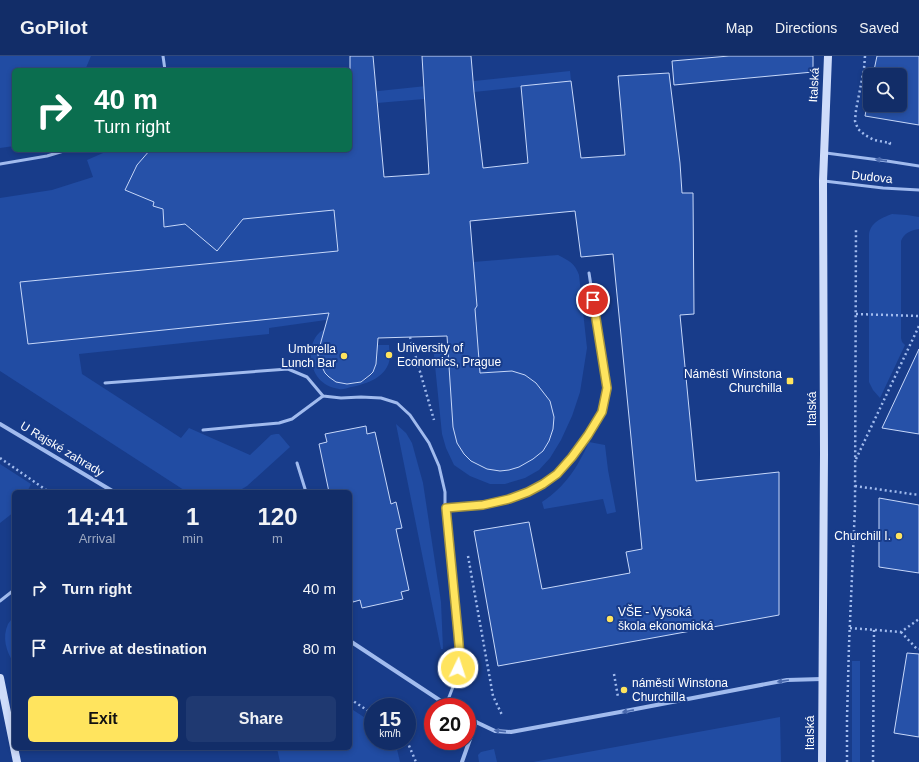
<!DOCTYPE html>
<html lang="en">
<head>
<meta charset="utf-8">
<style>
	body { margin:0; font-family:Arial,sans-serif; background:#1f3971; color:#f1f3f6; height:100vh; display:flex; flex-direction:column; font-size:15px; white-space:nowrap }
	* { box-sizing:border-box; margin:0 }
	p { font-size:13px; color:#9ca8c0 }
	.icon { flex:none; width:22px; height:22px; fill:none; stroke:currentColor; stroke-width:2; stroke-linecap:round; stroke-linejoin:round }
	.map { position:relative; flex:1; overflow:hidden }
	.panel { position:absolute; left:12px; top:434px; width:340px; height:260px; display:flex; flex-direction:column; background:#122d68; border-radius:6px; box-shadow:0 2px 6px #0003,0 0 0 1px #31497c }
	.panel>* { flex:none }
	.guide { position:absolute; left:12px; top:12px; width:340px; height:84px; border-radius:6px; box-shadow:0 2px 6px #0003,0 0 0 1px #31497c; background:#0b6e4f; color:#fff; overflow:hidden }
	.tools { position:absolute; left:863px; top:12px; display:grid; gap:8px }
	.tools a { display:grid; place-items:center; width:44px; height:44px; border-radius:6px; background:#122d68; box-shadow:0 2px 6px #0003,0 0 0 1px #31497c; font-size:20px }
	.speed { position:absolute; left:364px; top:642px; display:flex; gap:8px; font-size:20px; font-weight:700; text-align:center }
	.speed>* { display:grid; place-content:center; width:52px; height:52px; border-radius:50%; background:#122d68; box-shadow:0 2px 6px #0003,0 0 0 1px #31497c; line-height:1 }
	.speed small { font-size:10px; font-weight:400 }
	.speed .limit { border:6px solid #d22; background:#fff; color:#111 }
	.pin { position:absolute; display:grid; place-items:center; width:34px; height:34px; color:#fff; margin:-17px; border:2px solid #fff; border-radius:50%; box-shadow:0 1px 4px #0007 }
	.me { position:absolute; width:44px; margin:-22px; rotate:4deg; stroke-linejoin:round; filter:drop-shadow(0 0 3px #0008) }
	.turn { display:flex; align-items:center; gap:14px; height:84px; padding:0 16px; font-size:18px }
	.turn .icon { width:52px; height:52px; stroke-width:2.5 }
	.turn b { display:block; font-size:28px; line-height:34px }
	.eta { display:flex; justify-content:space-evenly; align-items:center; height:68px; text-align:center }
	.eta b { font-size:24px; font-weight:700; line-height:28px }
	.primary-button { display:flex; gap:8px; margin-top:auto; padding:8px 16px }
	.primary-button a { flex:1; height:46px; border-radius:6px; background:#ffe45e; color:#111; font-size:16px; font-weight:700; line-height:46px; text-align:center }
	.primary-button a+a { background:#1f3971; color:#f1f3f6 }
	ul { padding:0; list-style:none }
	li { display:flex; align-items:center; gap:12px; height:60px; padding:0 16px }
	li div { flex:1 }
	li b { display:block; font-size:15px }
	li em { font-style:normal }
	header { display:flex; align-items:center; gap:24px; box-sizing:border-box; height:56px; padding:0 20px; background:#122d68; border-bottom:1px solid #31497c }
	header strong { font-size:19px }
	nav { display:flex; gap:22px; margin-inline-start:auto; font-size:14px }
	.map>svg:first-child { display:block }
</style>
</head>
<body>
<header>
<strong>GoPilot</strong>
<nav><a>Map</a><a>Directions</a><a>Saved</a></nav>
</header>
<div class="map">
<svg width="919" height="706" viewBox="0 0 919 706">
	<rect width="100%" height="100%" fill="#183c8a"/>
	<!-- green -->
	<g fill="#214ca3">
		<path d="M0,0h91l-6,14h-71v76l-14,2z"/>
		<path d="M570,15l1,10 -49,5 -1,1 -47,5 -1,-2 -49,5v4l-47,4 -27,-9z"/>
		<path d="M110,94h40l-16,19 -9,21h2v-1l8,3v1l20,7 -2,6 10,3 2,18 20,-3 16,13 29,-2 13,-16 91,-9 4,41 -317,31 7,62 308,-32 1,15c-8,4 -15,10 -18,20 -9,38 49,52 57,17 2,-6 1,-13 1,-19h12c0,4 1,9 1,12 -2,20 -23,27 -39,30 -4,1 -8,3 -12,2 -18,-3 -27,-15 -28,-32 -1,-8 2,-19 9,-25 4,-3 10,-5 14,-7l-1,-6 -64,9v6l-190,20 3,20 99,64 8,-10 61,27 21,-20 5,-1h3l11,13 -43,39 -10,6h-50l-187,-121v-173l52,-8 41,-13 -6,-17z"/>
		<path d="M892,158l15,1 12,2v12c-8,1 -15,4 -18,12v97l1,4 3,3 -25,53 -7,-8 -4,-8v-147c1,-12 12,-17 23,-21z"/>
		<path d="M558,199c11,6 17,8 21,20l8,73 -7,44 -8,24 -11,24 -11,18 -11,12 -14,8 -20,6h-15l-20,-8 -16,-11 -8,-17 -4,-14 -9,-88h15l5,81 6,19 12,15 16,8 13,2 19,-4 14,-8 10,-8 6,-10 4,-12 -3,-28 -14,-18 -11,-8 -13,-4 -36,2 -1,-12h4l-1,-12h-4l1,-40 2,-3 -4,-44z"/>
		<path d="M396,368l10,9 6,10 11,40 18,119 2,47h-2z"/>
		<path d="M589,386l16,3 3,25 8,42 -9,2 -4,-15 -59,10 -2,-7c24,-16 35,-34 47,-60z"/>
		<path d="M0,408l31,20 -4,8h-13v20l-14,11z"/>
		<path d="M14,560v47c-8,-11 -12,-26 -6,-39 2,-3 4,-5 6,-8z"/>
		<rect x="852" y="605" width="8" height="101"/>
		<path d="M350,652l23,15v18h22l5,21h-120l-3,-14h73z"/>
		<path d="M780,661l1,45h-248z"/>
		<path d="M494,693l3,13h-18l-1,-7 3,-3z"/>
	</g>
	<!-- building -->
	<g fill="#2651a8" stroke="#c7d8fa">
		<path d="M350,0h23l11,121 45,-3 -7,-118h49l3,36 9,76 45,-5 -7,-77 50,-5 10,77 44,-3 -7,-79 51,-3 11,90 2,30h11l1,121 -14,1 16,166 83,-9v143l-281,51 -24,-135 55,-9 13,67 88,-16 -4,-21 16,-3 -29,-295 -32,3 -6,-46 -105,10 7,85 -2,3 5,64 32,-2 13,4 11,8 14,18 4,16 -1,12 -4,12 -6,10 -10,8 -14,8 -10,3 -9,1 -13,-2 -16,-8 -7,-7 -7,-11 -4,-16 -6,-91 -69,2 -2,26 -3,8 -3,3 -9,7 -14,2 -11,-2 -7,-5 -4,-4 -6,-12 -1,-6 1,-6 10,-36 -301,31 -8,-62 318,-31 -4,-41 -91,9 -26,32 -32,-27 -21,3 -1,-18 -10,-3 1,-4 -29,-12 12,-25 13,-15h200z"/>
		<path d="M729,0h84v16l-139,13 -2,-24z"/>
		<path d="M877,0h42v69l-54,-9 5,-27v16h30v-30h-27z"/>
		<path d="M919,293v85l-37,-6z"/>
		<path d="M366,370l1,8 8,-2 16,72 5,-2 6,26 -6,1 13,61 -8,2 2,7 -41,9 -2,-8 -7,2 -3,-13v-97h-21l-10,-48 8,-2 -2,-8z"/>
		<path d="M879,442l40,7v68l-40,-6z"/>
		<path d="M907,597l12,1v83l-25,-4z"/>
	</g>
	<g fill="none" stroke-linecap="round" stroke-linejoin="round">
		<!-- path -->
		<g stroke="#a1bbee" stroke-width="2.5" stroke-dasharray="2 3" stroke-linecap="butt">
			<path d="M865,0l-1,13 -8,41 -1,11 3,8 7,6 9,5 16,3 -1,2"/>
			<path d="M856,258l63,2"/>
			<path d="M410,281l24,83"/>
			<path d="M0,402l49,34"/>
			<path d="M856,403l63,-133"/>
			<path d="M855,430l64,9"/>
			<path d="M468,500l25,140 9,19"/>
			<path d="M850,572l51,4 18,-13"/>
			<path d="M901,576l16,17h2"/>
			<path d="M614,618l4,23"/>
			<path d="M350,643l23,15"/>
			<path d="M407,685l9,21"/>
			<path d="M847,706v-44l2,-73 6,-138 1,-279"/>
			<path d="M873,706l1,-132"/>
		</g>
		<!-- lane -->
		<g stroke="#a1bbee" stroke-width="3">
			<path d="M163,0l2,14"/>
			<path d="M826,97l61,8 32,5"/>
			<path d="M0,108l47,-8 20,-6"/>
			<path d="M824,125l59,7 36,2"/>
			<path d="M105,327l183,-14 19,8 16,19 18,2 20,-1 20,1 16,5 13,12 19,28 10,23 6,26v16l13,125 2,23 -4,23 -10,26"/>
			<path d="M203,374l76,-7 13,-4 31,-23"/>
			<path d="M297,407l9,29"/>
			<path d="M445,452l38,-3 26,-6 19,-7 15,-8 14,-10 15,-17 16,-22 14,-23 5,-24 -18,-115"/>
			<path d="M0,545l14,-11"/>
		</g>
		<!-- street -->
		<g stroke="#a1bbee" stroke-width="4">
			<path d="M0,368l114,68"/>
			<path d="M350,585l100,66"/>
			<path d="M467,661l9,5 19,9 16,1 109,-20 167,-32 35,-1"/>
			<path d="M462,706l14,-40"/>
		</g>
		<!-- secondary -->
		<g stroke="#cedcfa" stroke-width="8">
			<path d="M0,622l17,84"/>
			<path d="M822,706l2,-308 -1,-273 5,-125"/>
		</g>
	</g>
	<!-- one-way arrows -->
	<defs><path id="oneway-solid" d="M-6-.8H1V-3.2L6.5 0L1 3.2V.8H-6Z"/></defs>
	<g fill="#4868ad">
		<use href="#oneway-solid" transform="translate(881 104) rotate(-172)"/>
		<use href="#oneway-solid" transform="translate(783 625) rotate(171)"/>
		<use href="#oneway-solid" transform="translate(628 655) rotate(169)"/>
		<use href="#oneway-solid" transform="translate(500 675) rotate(-174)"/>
	</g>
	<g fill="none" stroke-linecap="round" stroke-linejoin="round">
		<!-- route casing -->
		<g stroke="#a6943d" stroke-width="10">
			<path id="route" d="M458,612l2,-12 -2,-23 -12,-125 37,-3 26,-6 19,-7 15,-8 14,-10 15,-17 16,-22 14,-23 5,-24 -14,-88"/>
		</g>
		<!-- route -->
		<use href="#route" stroke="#ffe45e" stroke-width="7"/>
	</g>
	<!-- markers -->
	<g fill="#ffe45e" stroke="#183c8a" stroke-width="1.5">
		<circle cx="389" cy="299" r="4"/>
		<circle cx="344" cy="300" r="4"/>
		<rect x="786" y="321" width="8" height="8" rx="2"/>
		<circle cx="899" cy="480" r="4"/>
		<circle cx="610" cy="563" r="4"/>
		<circle cx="624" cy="634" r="4"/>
	</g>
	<g text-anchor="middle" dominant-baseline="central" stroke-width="4" stroke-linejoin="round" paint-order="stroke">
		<!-- street labels -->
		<g font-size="12" fill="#fff" stroke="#183c8a">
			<text transform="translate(814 29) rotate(-87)">Italská</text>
			<text transform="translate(872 121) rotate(6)">Dudova</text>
			<text transform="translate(812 353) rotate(-90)">Italská</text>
			<text transform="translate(62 393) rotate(31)">U Rajské zahrady</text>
			<text transform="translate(810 677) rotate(-90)">Italská</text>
		</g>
		<!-- poi labels -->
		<g font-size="12" fill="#fff" stroke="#183c8a" text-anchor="start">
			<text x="397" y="292">University of<tspan x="397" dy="14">Economics, Prague</tspan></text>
			<text x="336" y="293" text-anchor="end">Umbrella<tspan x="336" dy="14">Lunch Bar</tspan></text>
			<text x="782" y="318" text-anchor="end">Náměstí Winstona<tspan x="782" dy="14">Churchilla</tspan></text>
			<text x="891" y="480" text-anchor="end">Churchill I.</text>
			<text x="618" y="556">VŠE - Vysoká<tspan x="618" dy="14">škola ekonomická</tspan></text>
			<text x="632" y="627">náměstí Winstona<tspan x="632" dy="14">Churchilla</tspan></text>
		</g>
	</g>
</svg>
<div class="tools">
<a><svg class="icon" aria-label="search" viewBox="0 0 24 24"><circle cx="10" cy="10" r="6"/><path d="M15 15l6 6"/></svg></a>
</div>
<div class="speed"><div>15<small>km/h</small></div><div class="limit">20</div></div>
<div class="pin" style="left:593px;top:244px;background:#d93025"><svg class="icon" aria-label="arrive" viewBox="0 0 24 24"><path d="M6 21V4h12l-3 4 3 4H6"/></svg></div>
<svg class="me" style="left:458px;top:612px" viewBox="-20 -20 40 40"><circle r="17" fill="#ffe45e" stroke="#fff" stroke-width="3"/><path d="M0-11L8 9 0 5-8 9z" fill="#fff"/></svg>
<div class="guide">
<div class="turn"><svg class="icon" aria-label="right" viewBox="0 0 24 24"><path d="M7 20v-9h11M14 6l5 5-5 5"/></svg><div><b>40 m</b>Turn right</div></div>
</div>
<section class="panel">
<div class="eta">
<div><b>14:41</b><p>Arrival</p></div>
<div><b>1</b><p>min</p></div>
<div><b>120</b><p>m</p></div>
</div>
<ul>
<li><svg class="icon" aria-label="right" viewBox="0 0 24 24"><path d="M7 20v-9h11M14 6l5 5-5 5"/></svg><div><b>Turn right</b></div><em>40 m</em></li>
<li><svg class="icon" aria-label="arrive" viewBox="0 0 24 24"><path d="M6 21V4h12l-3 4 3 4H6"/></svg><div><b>Arrive at destination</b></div><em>80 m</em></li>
</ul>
<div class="primary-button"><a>Exit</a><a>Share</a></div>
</section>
</div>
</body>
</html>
